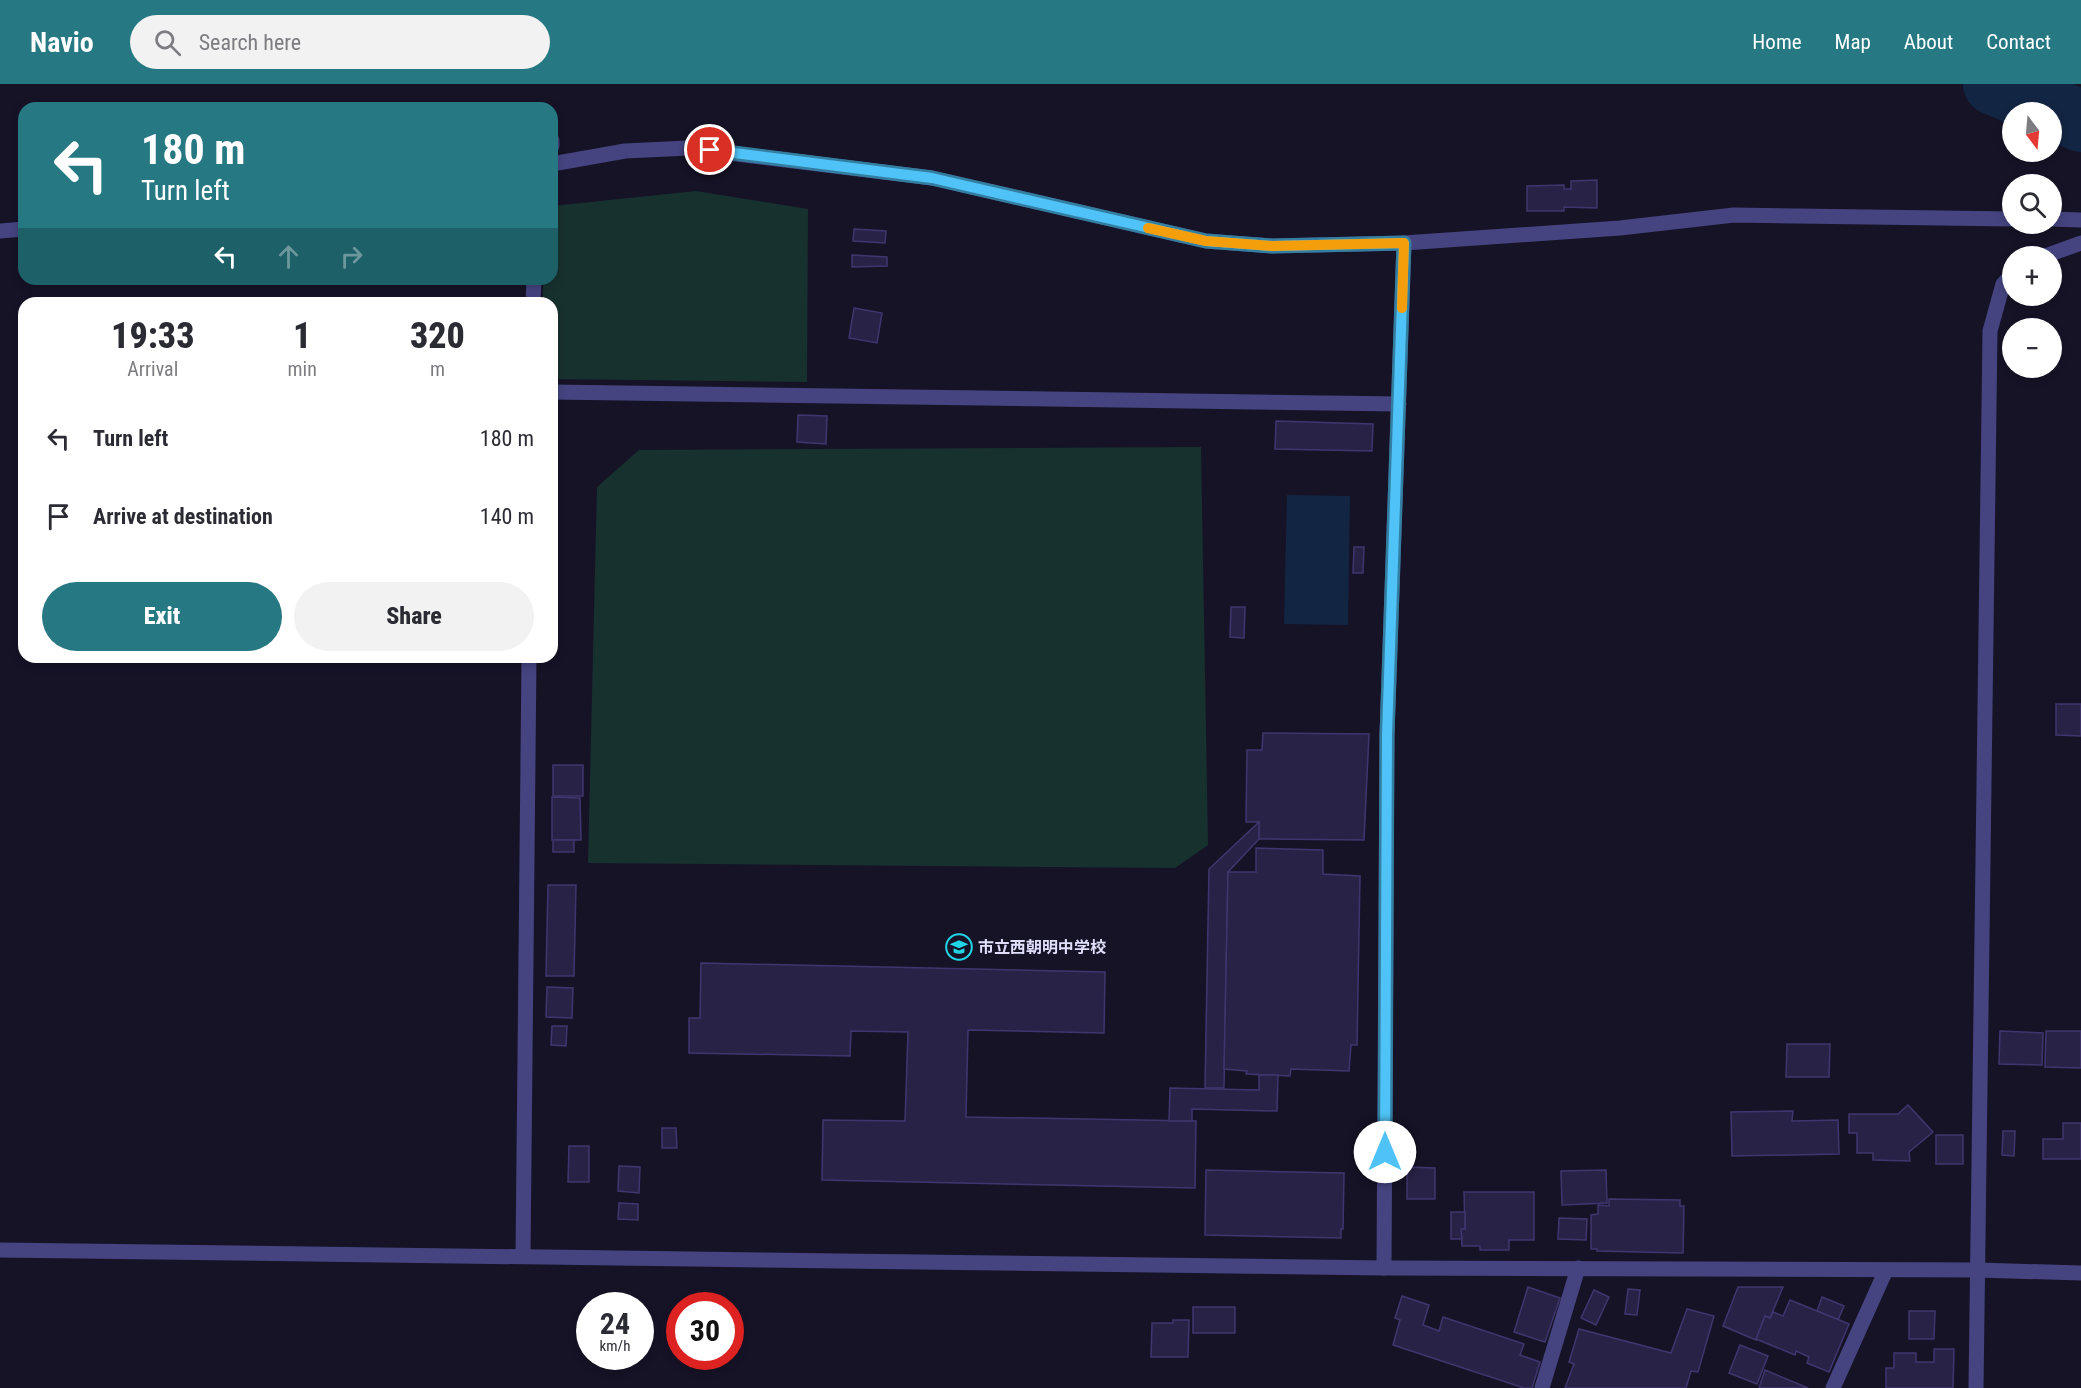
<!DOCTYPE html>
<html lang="en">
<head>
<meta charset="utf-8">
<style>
	body { margin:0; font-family:"Roboto Condensed","Noto Sans JP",sans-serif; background:#f2f2f3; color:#2b2b33; height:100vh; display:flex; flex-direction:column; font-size:22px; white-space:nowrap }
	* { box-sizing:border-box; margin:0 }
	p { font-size:20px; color:#7c7c81 }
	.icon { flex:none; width:33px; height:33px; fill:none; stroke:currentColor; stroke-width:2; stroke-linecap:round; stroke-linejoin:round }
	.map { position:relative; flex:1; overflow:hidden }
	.drawer { position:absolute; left:18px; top:213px; width:540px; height:366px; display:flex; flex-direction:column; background:#fff; border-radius:18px; box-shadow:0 3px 9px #0003 }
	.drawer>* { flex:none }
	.top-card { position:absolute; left:18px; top:18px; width:540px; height:183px; border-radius:18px; box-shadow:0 3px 9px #0003; background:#267883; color:#fff; overflow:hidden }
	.needle { width:39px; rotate:164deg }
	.fabs { position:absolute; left:2002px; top:18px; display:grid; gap:12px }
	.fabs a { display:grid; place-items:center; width:60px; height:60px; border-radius:50%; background:#fff; box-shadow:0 3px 9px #0003; font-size:30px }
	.speed { position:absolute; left:576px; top:1208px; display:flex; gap:12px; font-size:30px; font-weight:700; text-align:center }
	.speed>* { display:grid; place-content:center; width:78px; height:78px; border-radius:50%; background:#fff; box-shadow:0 3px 9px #0003; line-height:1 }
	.speed small { font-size:15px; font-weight:400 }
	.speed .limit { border:9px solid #d22; background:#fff; color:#111 }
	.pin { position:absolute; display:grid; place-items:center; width:51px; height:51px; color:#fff; margin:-26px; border:3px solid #fff; border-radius:50%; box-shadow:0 2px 6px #0007 }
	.me { position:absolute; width:66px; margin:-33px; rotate:0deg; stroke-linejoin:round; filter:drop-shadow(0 0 4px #0008) }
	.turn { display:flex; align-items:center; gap:21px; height:126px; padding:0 24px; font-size:27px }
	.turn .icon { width:78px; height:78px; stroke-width:2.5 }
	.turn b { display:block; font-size:42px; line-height:51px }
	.lanes { display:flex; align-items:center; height:57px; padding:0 24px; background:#0003; justify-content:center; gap:30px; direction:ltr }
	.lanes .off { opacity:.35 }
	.eta { display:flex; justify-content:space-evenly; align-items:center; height:102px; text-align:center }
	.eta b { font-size:36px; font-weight:800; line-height:42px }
	.action { display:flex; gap:12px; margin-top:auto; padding:12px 24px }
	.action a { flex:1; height:69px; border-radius:36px; background:#267883; color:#fff; font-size:24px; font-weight:800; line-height:69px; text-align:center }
	.action a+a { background:#f2f2f3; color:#2b2b33 }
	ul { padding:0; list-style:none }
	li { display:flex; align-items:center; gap:18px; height:78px; padding:0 24px }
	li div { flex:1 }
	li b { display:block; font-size:22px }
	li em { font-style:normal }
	header { display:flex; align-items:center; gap:36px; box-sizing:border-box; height:84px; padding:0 30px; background:#267883; color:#fff }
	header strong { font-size:28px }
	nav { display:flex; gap:33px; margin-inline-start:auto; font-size:21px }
	.search { width:420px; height:54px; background:#f2f2f3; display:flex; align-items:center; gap:15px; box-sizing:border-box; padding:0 21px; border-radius:33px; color:#7c7c81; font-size:22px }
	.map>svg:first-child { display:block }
</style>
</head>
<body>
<header>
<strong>Navio</strong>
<div class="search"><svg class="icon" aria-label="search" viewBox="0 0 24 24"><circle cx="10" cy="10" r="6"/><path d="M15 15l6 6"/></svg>Search here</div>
<nav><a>Home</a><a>Map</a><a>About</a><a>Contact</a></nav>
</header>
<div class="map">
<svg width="2081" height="1304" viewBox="0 0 2081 1304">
	<rect width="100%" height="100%" fill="#161327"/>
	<!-- green -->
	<g fill="#17312f">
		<path d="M696,107l112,18 -1,173 -255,-3v-76h-9v-24h9v-73z"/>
		<path d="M1201,363l7,398 -33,23 -587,-5 9,-376 42,-37z"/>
	</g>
	<!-- water -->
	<path fill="#122542" d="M1287,411l63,1 -2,129 -64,-1z"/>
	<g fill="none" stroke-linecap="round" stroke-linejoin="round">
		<!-- river -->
		<path stroke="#122542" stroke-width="62" d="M1994,0l87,37"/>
	</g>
	<!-- building -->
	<g fill="#282246" stroke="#40366f" stroke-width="1.5">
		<path d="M1597,96v28l-33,-1v4h-37v-25l37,-1v4h7v-8z"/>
		<path d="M854,145l32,2 -1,12 -32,-2z"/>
		<path d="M852,171l35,2v9l-35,1z"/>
		<path d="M854,224l28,5 -5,30 -28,-5z"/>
		<path d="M798,331l29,1 -1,28 -29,-2z"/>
		<path d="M1276,337l97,3 -1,27 -97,-2z"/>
		<path d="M1354,463h10l-1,26h-10z"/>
		<path d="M1231,523h14l-1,31 -14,-1z"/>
		<path d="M2056,620h25v32l-25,-1z"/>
		<path d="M1263,649l106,1 -5,106 -105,-1v-17h-13l1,-72h15z"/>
		<rect x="553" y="681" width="30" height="31"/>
		<path d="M552,713l28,1 1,42h-29z"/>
		<path d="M1259,738v17l-31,33 -4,216h-19l4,-219z"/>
		<rect x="553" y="756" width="21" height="12"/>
		<path d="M1256,764l67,2v24l37,2 -3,169h-6l-2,26 -58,-2 -1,7 -44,-2 1,-3 -23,-2 4,-197h28z"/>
		<path d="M548,801h28l-2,91h-28z"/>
		<path d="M701,879l404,9 -1,61 -136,-3 -2,87 230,4 -1,67 -373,-8 1,-60 82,1 3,-89 -57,-1 -1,25 -161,-3v-35h11z"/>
		<path d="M547,903l26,1 -1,30 -26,-1z"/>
		<path d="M552,942h15l-1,20 -15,-1z"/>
		<path d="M2000,947l43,2 -1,32 -43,-1z"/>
		<path d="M2046,947h35v37l-36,-1z"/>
		<path d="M1787,960h43l-1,33h-43z"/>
		<path d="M1259,991h19l-1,36 -85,-2v12h-23l1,-33 89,2z"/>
		<path d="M1908,1021l25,27 -24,20 1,9 -37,-1v-7h-16v-20h-8v-19h49z"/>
		<path d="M1793,1027l-1,10 46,-1 1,34 -107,2 -1,-44z"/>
		<path d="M2063,1039h18v36h-38v-20h20z"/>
		<path d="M662,1044h14l1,20h-15z"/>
		<path d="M2003,1047h12l-1,25 -12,-1z"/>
		<rect x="1936" y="1051" width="27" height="29"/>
		<path d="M569,1062h20v36h-21z"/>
		<path d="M619,1082l21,1 -1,26 -21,-2z"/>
		<path d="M1407,1083l28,1v31h-28z"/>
		<path d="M1206,1086l138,3 -1,56h-2v9l-136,-3z"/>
		<path d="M1606,1086l1,33 -45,2 -1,-34z"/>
		<path d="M1464,1108h70v48h-25v10h-29v-4h-18l-1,-17h4z"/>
		<path d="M1609,1115l71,1v6h4l-1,47 -86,-2v-2h-6v-34l7,-1v-9l11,1z"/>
		<path d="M619,1119l19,1v16l-20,-1z"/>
		<path d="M1451,1128h14v17h-4l1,10h-11z"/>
		<path d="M1559,1134l28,1 -1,21 -28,-1z"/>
		<path d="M1528,1203l32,11 -15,44 -31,-10z"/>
		<path d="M1738,1203h45l-13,31 -5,-2 -9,24 -33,-14z"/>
		<path d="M1628,1205l12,1 -3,25 -12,-1z"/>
		<path d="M1594,1206l15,7 -13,28 -15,-7z"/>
		<path d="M1402,1212l27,9 -6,20 16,6 4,-14 81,27 -4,11 20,7 -8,26h-8l-131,-43 7,-25 -5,-2z"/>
		<path d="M1822,1213l22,9 -6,14 -21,-9z"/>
		<path d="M1790,1216l59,24 -20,48 -22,-9 2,-6 -13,-6 -1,4 -39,-16 9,-23 5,2 3,-6 10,4z"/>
		<rect x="1193" y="1223" width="42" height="26"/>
		<path d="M1687,1225l27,7 -16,56 -7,-1 -5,17h-121l9,-24 -5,-2 10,-33 92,24z"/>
		<path d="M1909,1227h26l-1,28h-25z"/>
		<path d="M1173,1236h16l-1,37h-37l1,-34h21z"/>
		<path d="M1740,1261l28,11 -11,28 -28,-11z"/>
		<path d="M1934,1265h20l-1,39h-67v-20h8v-15h22v9h18z"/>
		<path d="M1765,1286l43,18h-49z"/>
	</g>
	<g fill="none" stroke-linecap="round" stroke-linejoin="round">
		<!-- minor -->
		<g stroke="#454480" stroke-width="15">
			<path d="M552,62v-6"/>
			<path d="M552,80l73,-13 63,-3 244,30 274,63 66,5 132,-3 216,-15 114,-13 279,4"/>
			<path d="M2052,135l29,1"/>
			<path d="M0,147l24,-2"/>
			<path d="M2045,172l36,-13"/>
			<path d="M533,219l1,-24"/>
			<path d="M552,308l847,12"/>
			<path d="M0,1166l1384,18 594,2 103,3"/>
			<path d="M523,1172l6,-599"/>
			<path d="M1384,1184l3,-533 17,-492"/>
			<path d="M1542,1304l36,-120"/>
			<path d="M1833,1304l53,-118"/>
			<path d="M1976,1304l14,-1057 13,-47 10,-10"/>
		</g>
	</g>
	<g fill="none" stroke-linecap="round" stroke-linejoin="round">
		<!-- route casing -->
		<g stroke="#337fa1" stroke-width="15">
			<path id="route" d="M710,66l222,28 274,63 66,5 132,-3 -17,492 -2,417"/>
		</g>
		<!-- route -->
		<use href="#route" stroke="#4fc3f7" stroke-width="10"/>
		<!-- slow -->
		<path stroke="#f59e0b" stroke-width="10" d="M1148,144l58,13 66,5 132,-3 -2,65"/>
	</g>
	<!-- icons -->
	<defs>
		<g id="school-ring" transform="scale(1.35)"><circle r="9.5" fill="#161327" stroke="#21d6e4" stroke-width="1.5"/><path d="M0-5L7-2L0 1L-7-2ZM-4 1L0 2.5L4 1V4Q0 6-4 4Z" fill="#21d6e4"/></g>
	</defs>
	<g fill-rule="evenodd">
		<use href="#school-ring" x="959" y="863"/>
	</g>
	<g text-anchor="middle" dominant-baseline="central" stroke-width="6" stroke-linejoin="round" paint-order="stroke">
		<!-- poi labels -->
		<g font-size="16" font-weight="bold" fill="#e0defb" stroke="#161327" text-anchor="start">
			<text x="978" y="863">市立西朝明中学校</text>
		</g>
	</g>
</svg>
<div class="fabs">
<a><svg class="needle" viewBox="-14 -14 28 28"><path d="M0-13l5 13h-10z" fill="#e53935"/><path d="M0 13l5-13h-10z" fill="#7c7c81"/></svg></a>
<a><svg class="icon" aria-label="search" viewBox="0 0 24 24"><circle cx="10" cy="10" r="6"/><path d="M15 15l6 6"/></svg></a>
<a>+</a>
<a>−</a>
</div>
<div class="speed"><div>24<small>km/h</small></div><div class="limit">30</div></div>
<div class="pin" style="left:710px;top:66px;background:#d93025"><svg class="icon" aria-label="arrive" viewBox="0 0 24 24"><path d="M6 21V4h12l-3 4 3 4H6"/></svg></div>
<svg class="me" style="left:1385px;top:1068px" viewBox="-20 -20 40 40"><circle r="19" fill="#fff"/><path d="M0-13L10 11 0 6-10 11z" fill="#4fc3f7"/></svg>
<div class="top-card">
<div class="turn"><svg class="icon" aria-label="left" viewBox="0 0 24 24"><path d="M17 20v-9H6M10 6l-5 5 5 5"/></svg><div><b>180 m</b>Turn left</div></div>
<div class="lanes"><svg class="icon" aria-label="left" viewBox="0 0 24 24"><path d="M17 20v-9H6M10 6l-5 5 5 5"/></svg><svg class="icon off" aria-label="ahead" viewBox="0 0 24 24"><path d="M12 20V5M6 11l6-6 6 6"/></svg><svg class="icon off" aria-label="right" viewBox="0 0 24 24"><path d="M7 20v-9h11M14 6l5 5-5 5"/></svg></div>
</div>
<section class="drawer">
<div class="eta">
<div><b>19:33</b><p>Arrival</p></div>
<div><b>1</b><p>min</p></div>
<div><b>320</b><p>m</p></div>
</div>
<ul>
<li><svg class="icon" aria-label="left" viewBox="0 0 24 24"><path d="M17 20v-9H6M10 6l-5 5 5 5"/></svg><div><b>Turn left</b></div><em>180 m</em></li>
<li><svg class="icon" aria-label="arrive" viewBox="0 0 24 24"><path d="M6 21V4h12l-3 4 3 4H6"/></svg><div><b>Arrive at destination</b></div><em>140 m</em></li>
</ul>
<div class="action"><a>Exit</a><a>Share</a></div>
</section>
</div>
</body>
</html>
